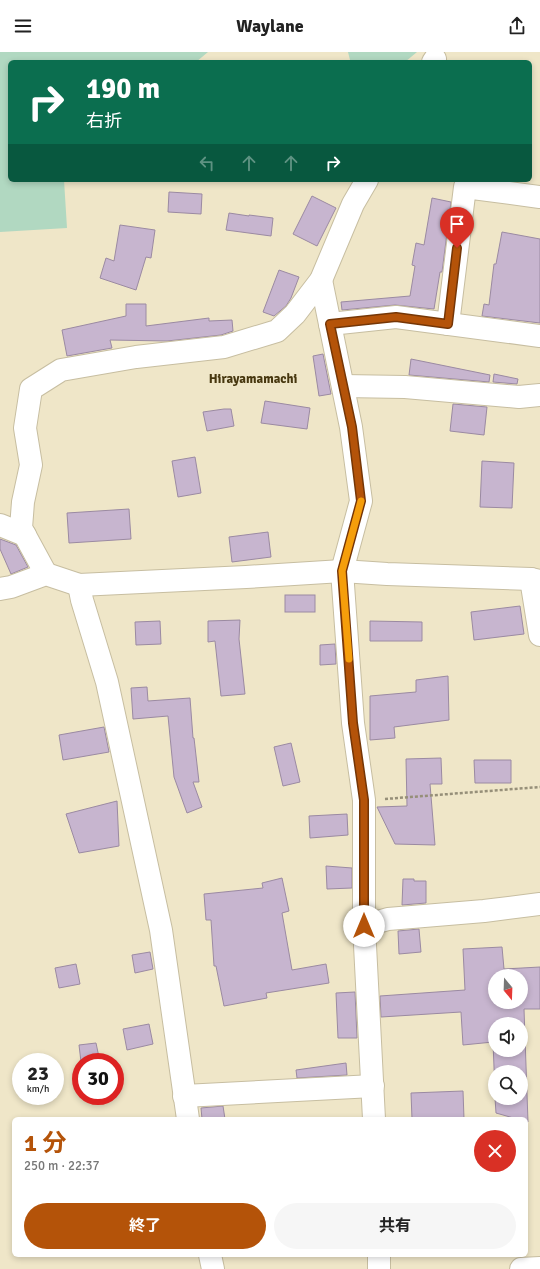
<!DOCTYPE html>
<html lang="ja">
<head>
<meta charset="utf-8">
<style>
	body { margin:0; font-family:Signika,"Noto Sans JP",sans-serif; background:#f6f6f6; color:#222; height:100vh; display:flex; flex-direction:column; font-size:15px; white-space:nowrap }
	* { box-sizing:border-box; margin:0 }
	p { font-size:13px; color:#767676 }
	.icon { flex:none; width:22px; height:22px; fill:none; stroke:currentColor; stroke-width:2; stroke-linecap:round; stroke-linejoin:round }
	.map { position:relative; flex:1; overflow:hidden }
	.drawer { position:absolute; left:12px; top:1065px; width:516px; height:140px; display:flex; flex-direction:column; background:#fff; border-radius:6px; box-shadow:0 2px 6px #0003 }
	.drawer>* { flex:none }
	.hud { position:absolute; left:8px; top:8px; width:524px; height:122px; border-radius:6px; box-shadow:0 2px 6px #0003; background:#0b6e4f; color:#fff; overflow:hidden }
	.needle { width:26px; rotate:161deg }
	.tools { position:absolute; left:488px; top:917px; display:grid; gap:8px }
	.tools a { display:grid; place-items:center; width:40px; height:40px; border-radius:50%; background:#fff; box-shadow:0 2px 6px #0003; font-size:20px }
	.speed { position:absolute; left:12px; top:1001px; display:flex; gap:8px; font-size:20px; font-weight:700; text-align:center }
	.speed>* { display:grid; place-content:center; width:52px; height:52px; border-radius:50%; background:#fff; box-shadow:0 2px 6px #0003; line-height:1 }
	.speed small { font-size:10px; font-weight:400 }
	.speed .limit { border:6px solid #d22; background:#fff; color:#111 }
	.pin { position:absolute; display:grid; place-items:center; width:34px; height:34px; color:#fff; margin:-41px -17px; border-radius:50% 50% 50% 0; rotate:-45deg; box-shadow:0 0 4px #0007 }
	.pin .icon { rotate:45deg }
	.me { position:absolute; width:44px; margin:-22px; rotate:0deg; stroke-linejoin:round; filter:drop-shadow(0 0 3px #0008) }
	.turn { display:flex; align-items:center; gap:14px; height:84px; padding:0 12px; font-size:18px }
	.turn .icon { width:52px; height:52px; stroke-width:2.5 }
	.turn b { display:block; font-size:28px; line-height:34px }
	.lanes { display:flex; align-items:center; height:38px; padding:0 12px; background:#0003; justify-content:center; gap:20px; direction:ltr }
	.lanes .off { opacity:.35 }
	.round { display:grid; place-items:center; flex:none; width:42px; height:42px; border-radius:21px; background:#f6f6f6 }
	.headline { display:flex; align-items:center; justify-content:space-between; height:68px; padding:0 12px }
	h1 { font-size:24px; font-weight:700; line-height:30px; color:#b45309 }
	.primary-button { display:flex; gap:8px; margin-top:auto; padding:8px 12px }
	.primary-button a { flex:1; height:46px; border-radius:24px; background:#b45309; color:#fff; font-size:16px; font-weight:700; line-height:46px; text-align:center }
	.primary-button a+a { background:#f6f6f6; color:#222 }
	header { display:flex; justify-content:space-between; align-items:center; height:52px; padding:0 12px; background:#fff; font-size:18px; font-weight:700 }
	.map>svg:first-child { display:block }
</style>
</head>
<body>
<header><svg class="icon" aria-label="menu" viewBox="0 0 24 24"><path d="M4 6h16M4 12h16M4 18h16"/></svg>Waylane<svg class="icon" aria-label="share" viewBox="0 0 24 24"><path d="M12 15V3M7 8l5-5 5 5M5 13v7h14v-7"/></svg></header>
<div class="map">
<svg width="540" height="1217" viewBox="0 0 540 1217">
	<rect width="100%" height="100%" fill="#efe6c8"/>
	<!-- green -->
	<g fill="#b1d8c1">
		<path d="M0,0h208l-12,10h-186v118h54l3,48 -67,4z"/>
		<path d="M348,0h69l-12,10 -55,-2z"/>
	</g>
	<!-- building -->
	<g fill="#c7b5cf" stroke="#9b8aa2" fill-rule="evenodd">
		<path d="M169,140l33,2 -1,20 -33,-2z"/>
		<path d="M312,144l24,12 -19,38 -24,-12z"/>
		<path d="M432,146l19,4 -9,70h-2l-6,37 -39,-4 -53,5 -1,-8 69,-6 5,-30 -3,-1 4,-22 8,2z"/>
		<path d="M229,161l20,3v-1l24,3 -2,18 -45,-6z"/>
		<path d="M120,173l35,5 -4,28 -5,-1 -10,33 -36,-12 6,-20 8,3z"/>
		<path d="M502,180l38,7v84l-58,-7 2,-12 5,1 5,-41h2z"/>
		<path d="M279,218l20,7 -8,21 -5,8 -12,10 -11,-4z"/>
		<path d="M126,252h20v22l63,-8v3l23,-1 1,11 -12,4 -54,6 -57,-1 2,8 -45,8 -5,-26 64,-14z"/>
		<path d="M323,302l8,40 -12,2 -6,-40z"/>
		<path d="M411,307l79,16 -1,7 -80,-7z"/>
		<path d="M494,322l24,5 -1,5 -24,-2z"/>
		<path d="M265,349l45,7 -3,21 -46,-6z"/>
		<path d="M453,352l34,3 -3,28 -34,-4z"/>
		<path d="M224,357h7l3,17 -27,5 -4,-19z"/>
		<path d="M195,405l6,36 -23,4 -6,-36z"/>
		<path d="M482,409l32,2 -2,45 -32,-1z"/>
		<path d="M129,457l2,30 -62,4 -2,-30z"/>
		<path d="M268,480l3,25 -39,5 -3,-25z"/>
		<path d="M0,487l16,6 12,22 -17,7 -11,-25z"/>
		<rect x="285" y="543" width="30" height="17"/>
		<path d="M520,554l4,28 -50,6 -3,-28z"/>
		<path d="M240,568l-1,19 6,55 -24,2 -6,-55 -7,1v-21z"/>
		<path d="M160,569l1,23 -25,1 -1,-23z"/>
		<path d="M370,569l52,1v19h-52z"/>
		<path d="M335,592l1,20 -16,1v-20z"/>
		<path d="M448,624l1,44 -55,7 1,11 -25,2v-44l46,-4v-12z"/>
		<path d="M147,635l1,14 42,-3 3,40h1l5,44h-6l9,25 -15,6 -13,-36 -6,-61 -35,3 -2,-31z"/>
		<path d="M104,675l5,25 -46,8 -4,-25z"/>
		<path d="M291,691l9,39 -17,4 -9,-39z"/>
		<path d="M441,706l1,26h-12l5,61 -40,-1 -18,-37 30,-1 -1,-47z"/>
		<path d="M474,708h37v23h-36z"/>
		<path d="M117,749l2,45 -40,7 -13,-39z"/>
		<path d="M347,762l1,21 -38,3 -1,-22z"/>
		<path d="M326,814l26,2v20l-25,1z"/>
		<path d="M282,826l7,33 -7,2 10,57 34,-6 3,19 -63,10 1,5 -43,8 -8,-40h-2l-3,-46h-5l-2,-26 59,-6 -1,-5z"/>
		<path d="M403,827h11v2h12v22l-24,2z"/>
		<path d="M419,877l2,23 -22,2 -1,-23z"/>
		<path d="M502,895l2,22 36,-2v42h-16l4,113h-2v-3h-9l-21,-6 -1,-15h26v-26h-26v20l-2,-50 -30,3 -2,-33 -80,5 -1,-21 85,-6 -2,-41zM495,924h26v26h-26zM495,972h26v26h-26z"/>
		<path d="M150,900l3,17 -18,4 -3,-18z"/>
		<path d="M76,912l4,20 -21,4 -4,-20z"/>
		<path d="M355,940l2,46h-19l-2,-45z"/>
		<path d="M149,972l4,20 -26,6 -4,-21z"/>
		<path d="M96,991l4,19h-19l-2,-17z"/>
		<path d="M346,1011l1,12 -50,3 -1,-8z"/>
		<path d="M463,1039l1,28h-52l-1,-26z"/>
		<path d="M223,1054l2,13h-23l-1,-11z"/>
	</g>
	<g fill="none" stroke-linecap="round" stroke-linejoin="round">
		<!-- minor casing -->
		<g stroke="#c7bea1" stroke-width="24">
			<g id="minor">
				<path d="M433,10l2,-3"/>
				<path d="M321,228l30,147 10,74 -19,70 11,152 11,77v126l10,193"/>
				<path d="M330,272l66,-7 144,19"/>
				<path d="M448,272l17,-137 75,10"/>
				<path d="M343,334l62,1 114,10 21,-2"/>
				<path d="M0,473l25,10"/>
				<path d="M46,522l-25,-46 2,-26 8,-37 -6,-37 6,-39 30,-19 75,-13 88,-10 53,-16 18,-17 26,-34 32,-76 14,-24"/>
				<path d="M531,527l9,56"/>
				<path d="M79,533l3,15 25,82 54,248 27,189"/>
				<path d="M0,537l11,-2 35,-13 33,11 167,-8 96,-6 45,3 144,5 9,2"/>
				<path d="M364,874l24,-7 96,-8 56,-7"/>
				<path d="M184,1044l189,-10"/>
				<path d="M210,1203l3,14"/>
				<path d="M379,1217v-14"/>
				<path d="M521,1217l19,-1"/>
			</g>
		</g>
		<!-- path -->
		<path stroke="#968f79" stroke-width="2.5" stroke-dasharray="3 2" stroke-linecap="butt" d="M385,747l155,-12"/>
		<!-- minor -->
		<use href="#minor" stroke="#fff" stroke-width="22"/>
	</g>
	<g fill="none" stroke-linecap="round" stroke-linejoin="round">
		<!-- route casing -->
		<g stroke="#753606" stroke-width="10">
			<path id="route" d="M364,874v-126l-11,-77 -11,-152 19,-70 -9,-74 -22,-103 66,-7 52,7 9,-76"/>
		</g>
		<!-- route -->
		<use href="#route" stroke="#b45309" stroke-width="7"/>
		<!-- slow -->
		<path stroke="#f59e0b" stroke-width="7" d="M349,607l-7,-88 19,-70"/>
	</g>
	<g text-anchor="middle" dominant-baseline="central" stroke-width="3.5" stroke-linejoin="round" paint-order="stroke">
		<!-- quarter labels -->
		<g font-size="13" font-weight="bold" fill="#47370f" stroke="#efe6c8">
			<text x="253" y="327">Hirayamamachi</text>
		</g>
	</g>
</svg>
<div class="tools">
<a><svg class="needle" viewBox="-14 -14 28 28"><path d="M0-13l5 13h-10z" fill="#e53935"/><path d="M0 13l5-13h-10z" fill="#767676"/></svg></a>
<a><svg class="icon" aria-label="sound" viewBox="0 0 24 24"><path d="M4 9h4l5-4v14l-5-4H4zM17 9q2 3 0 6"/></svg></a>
<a><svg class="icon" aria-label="search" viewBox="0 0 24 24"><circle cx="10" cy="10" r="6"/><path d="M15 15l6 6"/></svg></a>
</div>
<div class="speed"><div>23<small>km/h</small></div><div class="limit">30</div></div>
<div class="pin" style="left:457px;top:196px;background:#d93025"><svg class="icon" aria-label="arrive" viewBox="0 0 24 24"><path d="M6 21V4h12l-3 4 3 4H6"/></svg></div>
<svg class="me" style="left:364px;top:874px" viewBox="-20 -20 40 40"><circle r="19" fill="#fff"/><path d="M0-13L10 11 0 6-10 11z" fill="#b45309"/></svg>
<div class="hud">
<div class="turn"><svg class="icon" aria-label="right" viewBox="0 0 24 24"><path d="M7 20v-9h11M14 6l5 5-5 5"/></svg><div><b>190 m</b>右折</div></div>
<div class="lanes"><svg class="icon off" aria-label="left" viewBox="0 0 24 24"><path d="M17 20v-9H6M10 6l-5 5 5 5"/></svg><svg class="icon off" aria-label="ahead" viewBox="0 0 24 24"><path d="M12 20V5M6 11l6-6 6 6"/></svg><svg class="icon off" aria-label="ahead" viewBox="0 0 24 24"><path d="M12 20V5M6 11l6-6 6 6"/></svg><svg class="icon" aria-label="right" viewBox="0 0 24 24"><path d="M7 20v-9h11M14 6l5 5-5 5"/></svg></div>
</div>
<section class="drawer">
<div class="headline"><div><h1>1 分</h1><p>250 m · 22:37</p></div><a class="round" style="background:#d93025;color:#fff"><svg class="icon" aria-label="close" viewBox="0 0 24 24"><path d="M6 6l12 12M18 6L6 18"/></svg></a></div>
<div class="primary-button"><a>終了</a><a>共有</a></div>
</section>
</div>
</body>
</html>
